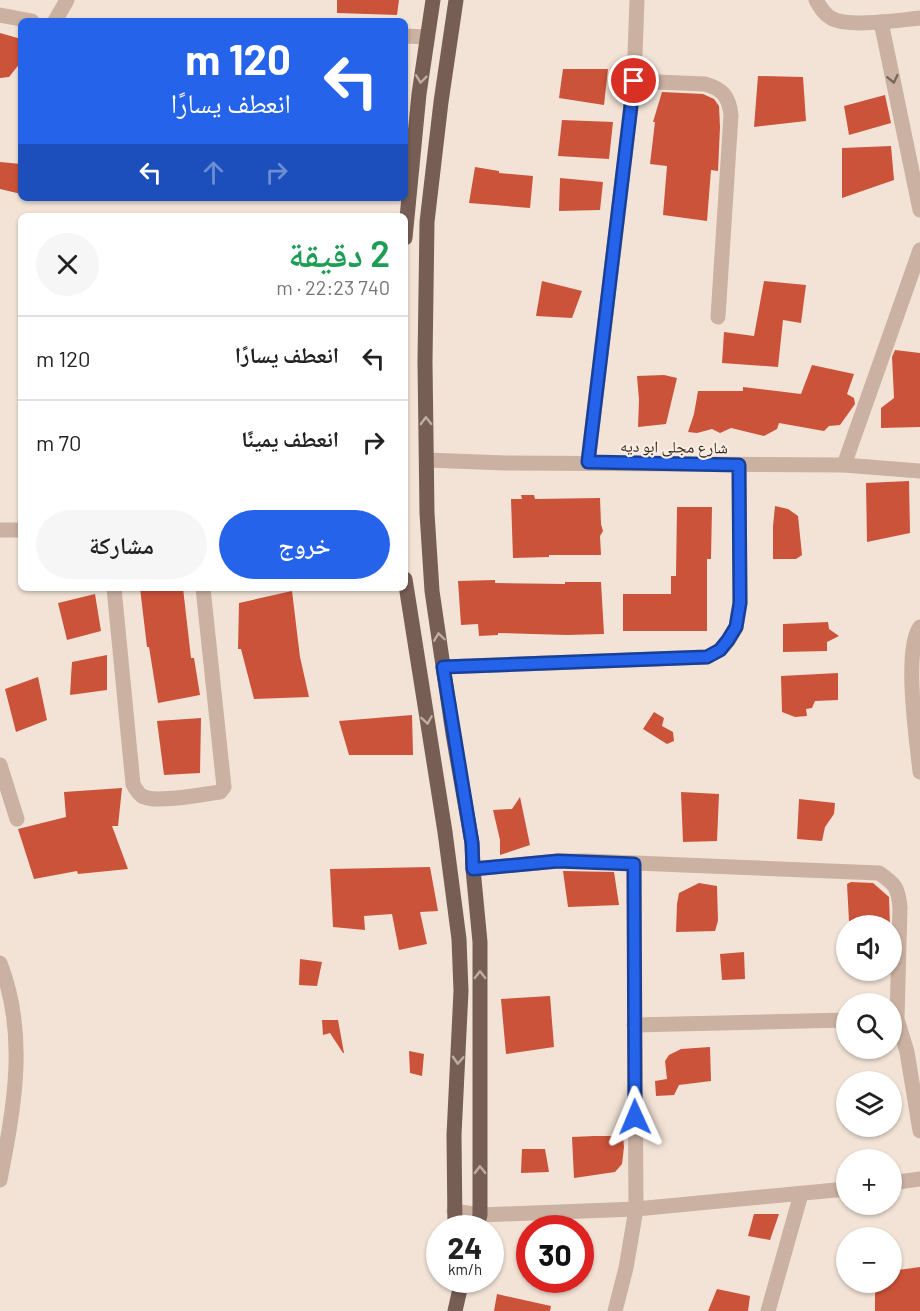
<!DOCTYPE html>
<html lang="ar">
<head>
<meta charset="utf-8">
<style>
	body { margin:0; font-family:Barlow,"Noto Naskh Arabic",sans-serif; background:#f6f6f6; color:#222; direction:rtl; height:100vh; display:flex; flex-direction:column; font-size:22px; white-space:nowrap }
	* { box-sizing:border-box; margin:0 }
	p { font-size:20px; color:#767676 }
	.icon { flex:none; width:33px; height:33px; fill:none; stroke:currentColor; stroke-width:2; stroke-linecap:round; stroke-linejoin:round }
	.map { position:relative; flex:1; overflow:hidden; direction:ltr }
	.panel { position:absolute; left:18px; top:213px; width:390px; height:378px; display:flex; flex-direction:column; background:#fff; border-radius:9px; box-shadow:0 2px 4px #0004; direction:rtl }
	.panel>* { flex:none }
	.guide { position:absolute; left:18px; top:18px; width:390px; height:183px; border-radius:9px; box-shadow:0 2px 4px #0004; direction:rtl; background:#2563eb; color:#fff; overflow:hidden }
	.buttons { position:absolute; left:836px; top:915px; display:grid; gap:12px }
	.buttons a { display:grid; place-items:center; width:66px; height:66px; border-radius:50%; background:#fff; box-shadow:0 2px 4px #0004; font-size:30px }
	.speed { position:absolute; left:426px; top:1215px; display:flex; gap:12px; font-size:30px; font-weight:700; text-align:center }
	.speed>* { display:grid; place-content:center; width:78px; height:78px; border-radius:50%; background:#fff; box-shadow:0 2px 4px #0004; line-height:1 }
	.speed small { font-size:15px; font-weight:400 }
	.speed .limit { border:9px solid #d22; background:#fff; color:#111 }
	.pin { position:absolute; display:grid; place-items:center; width:51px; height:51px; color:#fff; margin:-26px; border:3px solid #fff; border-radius:50%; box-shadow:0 2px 6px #0007 }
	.me { position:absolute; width:66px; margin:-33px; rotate:359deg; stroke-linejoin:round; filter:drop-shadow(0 0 4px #0008) }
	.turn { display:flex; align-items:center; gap:21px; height:126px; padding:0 18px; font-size:27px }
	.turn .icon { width:78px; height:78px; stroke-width:2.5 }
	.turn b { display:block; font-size:42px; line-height:51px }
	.lanes { display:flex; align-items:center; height:57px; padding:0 18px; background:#0003; justify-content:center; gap:30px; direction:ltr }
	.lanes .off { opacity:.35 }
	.round { display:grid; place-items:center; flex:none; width:63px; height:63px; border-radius:32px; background:#f6f6f6 }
	.head { display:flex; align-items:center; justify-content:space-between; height:102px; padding:0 18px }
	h1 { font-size:36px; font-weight:600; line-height:45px; color:#1e9e55 }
	.button { display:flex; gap:12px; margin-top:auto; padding:12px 18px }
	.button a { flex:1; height:69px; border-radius:36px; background:#2563eb; color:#fff; font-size:24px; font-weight:600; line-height:69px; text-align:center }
	.button a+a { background:#f6f6f6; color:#222 }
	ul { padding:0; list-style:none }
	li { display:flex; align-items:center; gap:18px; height:84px; padding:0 18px; border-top:2px solid #e0e0e0 }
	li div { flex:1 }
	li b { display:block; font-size:22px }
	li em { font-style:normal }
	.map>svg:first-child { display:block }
</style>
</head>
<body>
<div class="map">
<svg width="920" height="1311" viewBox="0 0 920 1311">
	<rect width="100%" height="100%" fill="#f2e3d6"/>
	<!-- building -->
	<g fill="#cb533a">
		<path d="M337,0h62l-2,15 -60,-2z"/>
		<path d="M0,33l21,6v23l-12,15 -9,1z"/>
		<path d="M563,69h45l-4,36 -45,-7z"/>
		<path d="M758,76l45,1 3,44 -52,6z"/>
		<path d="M662,92l41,2 11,5 5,7 1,21 -2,44 -7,-1 -4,51 -44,-6 4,-49 -17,-2 5,-42h-2z"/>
		<path d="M885,95l6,28 -42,12 -5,-29z"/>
		<path d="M562,120l51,2 -4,37 -51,-3z"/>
		<path d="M891,146l3,34 -52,18v-50z"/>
		<path d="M0,162l21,2v30l-21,-5z"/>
		<path d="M475,167l24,4v2l34,3 -3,32 -61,-5z"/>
		<path d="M560,178l43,4 -3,28 -41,1z"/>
		<path d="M542,281l40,10 -10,27 -36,-2z"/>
		<path d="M764,281l42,4 -5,38 -18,-3 -5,47 -56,-4 2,-31 30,4z"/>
		<path d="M895,350l25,3v74l-39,1v-20l13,-10 -2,-41z"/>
		<path d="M812,365l42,9 -7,20 7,4 1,6 -15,21 -11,1 -5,5 -45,-8 -2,6 -13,7 -33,-8 -11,5 -8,-4 -15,4 -9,-1 6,-18 4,-23h45v-4l58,7z"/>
		<path d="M664,375l13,3 -11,46 -28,3 1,-27 -2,-24z"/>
		<path d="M909,481l1,52 -43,9 -1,-59z"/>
		<path d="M521,495h13l1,4 65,-1 1,26 2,7 -3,5 1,19h-52v2l-36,1 -2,-59h11z"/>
		<path d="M775,506l13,3 10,7 4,39 -6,4h-23v-33z"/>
		<path d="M677,507h35l-1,52h-4v72h-84v-37h48v-18h5z"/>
		<path d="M495,580v3l70,1v-2h36l3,52 -37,1 -69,-2v2l-19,1 -1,-12 -17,1 -3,-44z"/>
		<path d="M140,588h43l8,70h3l6,37 -42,8 -9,-56h-2z"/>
		<path d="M292,591l8,66 9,40 -55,2 -13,-50h-3l1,-46z"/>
		<path d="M95,594l6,37 -34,9 -9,-37z"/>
		<path d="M828,622l1,7 10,7 -12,6v9l-44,1v-28z"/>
		<path d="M107,655v35l-37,5 2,-33z"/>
		<path d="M838,673v27l-23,1 -3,7 -6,1 1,7 -12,1 -13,-5 -1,-36z"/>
		<path d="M38,677l9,43 -31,12 -11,-43z"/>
		<path d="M654,712l10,6 -2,8 11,6 1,9 -7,3 -24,-15z"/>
		<path d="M412,715l1,40h-64l-10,-34z"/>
		<path d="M201,718l-1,55 -36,2 -7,-54z"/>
		<path d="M122,788l-4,38h-6l16,43 -50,5 -1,-3 -43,8 -16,-50 48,-12 -2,-25z"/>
		<path d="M681,792l38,2 -2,47 -34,1z"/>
		<path d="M520,797l10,48 -30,10v-15l-7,-30 19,-1z"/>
		<path d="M799,799l36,4 -1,11 -9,13 -3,14 -25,-2z"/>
		<path d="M430,867l8,44 -18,1 7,32 -28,6 -7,-36 -28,2 1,14 -32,-3 -3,-58z"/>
		<path d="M563,871l51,1 5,33 -51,2z"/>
		<path d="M851,882l22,1 16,14 1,29 -41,-5 -2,-37z"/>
		<path d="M699,883l18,3 1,35 -3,10 -39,1 1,-28 2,-11z"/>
		<path d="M744,952l1,27 -23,1 -2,-26z"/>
		<path d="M300,959l22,3 -5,24 -18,-1z"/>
		<path d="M550,996l4,51 -48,7 -5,-55z"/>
		<path d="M322,1020h16l6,33h-1l-13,-20 -7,2z"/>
		<path d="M710,1047l1,34 -32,4 -5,10 -18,1 -1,-15 12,-2 -2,-18 4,-6 12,-6z"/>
		<path d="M409,1051l15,3 -2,22 -12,-3z"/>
		<path d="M594,1136h29l1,11 -2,17 -7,8 -41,6 -2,-41z"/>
		<path d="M522,1149h23l4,23 -28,1z"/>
		<path d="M754,1214h25l-9,26 -22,-4z"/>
		<path d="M920,1267v44h-45v-29h16v-11z"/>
		<path d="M717,1289l33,7 -2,15h-40z"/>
		<path d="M497,1294l54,12 -1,5h-56z"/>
	</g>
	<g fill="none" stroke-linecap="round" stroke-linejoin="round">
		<!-- minor -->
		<g stroke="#cab1a2" stroke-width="15">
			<path d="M816,0c4,7 8,14 15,18 17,10 69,2 89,0"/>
			<path d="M0,15l32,6"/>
			<path d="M55,21l12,-21"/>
			<path d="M881,22l39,188"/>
			<path d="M405,36l22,1"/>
			<path d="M634,81l71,3c18,5 24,13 26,31l-13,202"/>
			<path d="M427,460l78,3 339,2 76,6"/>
			<path d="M588,462l46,-381 3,-81"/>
			<path d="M844,465l76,-215"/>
			<path d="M0,530h21"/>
			<path d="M114,588l19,196c2,4 5,9 9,12 13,8 62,-2 78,-4l4,-5 -21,-199"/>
			<path d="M920,627c-17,23 -3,115 0,145"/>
			<path d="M443,667l264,-10 13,-7 8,-9 8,-14 4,-24 -1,-138"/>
			<path d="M0,765l17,54"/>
			<path d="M473,869l85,-8h28l293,12c16,11 19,14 21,34l-3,112 10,33 13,79"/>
			<path d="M0,963c28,72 14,144 0,217"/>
			<path d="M634,1025l212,-5"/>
			<path d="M891,1183l29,-4"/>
			<path d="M454,1211l26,4 156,-6 210,-20"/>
			<path d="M615,1311l11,-43 10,-59 -2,-345"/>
			<path d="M768,1311l33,-117"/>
		</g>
		<!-- major -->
		<g stroke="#775e55" stroke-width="15">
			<path d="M456,0l-15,102 -14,120 -2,140 2,151 5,78 21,143 19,109 1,26 7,73v273l-4,13"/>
			<path d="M405,238l14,-144 14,-94"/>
			<path d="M405,579l40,253 14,107 2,52 -7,144 1,93"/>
			<path d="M455,1311l7,-31"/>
		</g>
	</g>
	<!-- one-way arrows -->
	<defs><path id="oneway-chevron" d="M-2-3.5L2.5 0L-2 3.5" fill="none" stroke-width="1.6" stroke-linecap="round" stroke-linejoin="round" transform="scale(1.5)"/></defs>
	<g stroke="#beada3">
		<use href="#oneway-chevron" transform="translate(421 79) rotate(97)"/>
		<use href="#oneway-chevron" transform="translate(426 421) rotate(-91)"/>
		<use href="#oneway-chevron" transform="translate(439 637) rotate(-98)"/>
		<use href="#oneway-chevron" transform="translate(427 720) rotate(81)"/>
		<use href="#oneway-chevron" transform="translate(480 975) rotate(-90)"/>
		<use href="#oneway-chevron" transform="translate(458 1060) rotate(93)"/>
		<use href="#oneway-chevron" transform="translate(480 1170) rotate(-91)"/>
	</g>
	<use stroke="#78665d" href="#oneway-chevron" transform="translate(893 79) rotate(78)"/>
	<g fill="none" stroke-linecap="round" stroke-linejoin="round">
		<!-- route casing -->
		<g stroke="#184099" stroke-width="15">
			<path id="route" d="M634,81l-46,381 151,3 1,138 -4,24 -8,13 -8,10 -13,7 -264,10 29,176 1,26 85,-8 76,3 1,253"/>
		</g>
		<!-- route -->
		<use href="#route" stroke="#2563eb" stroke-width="10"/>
	</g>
	<g text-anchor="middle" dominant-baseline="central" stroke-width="4.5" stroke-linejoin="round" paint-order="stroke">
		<!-- street labels -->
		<g font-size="16" fill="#342825" stroke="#f9ede2">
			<text transform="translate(674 446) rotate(1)">شارع مجلى ابو ديه</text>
		</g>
	</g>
</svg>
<div class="buttons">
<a><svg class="icon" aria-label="sound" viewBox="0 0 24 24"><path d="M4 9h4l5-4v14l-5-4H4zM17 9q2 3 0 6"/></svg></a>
<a><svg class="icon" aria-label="search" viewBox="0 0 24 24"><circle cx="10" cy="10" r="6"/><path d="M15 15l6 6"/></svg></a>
<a><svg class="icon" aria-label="layers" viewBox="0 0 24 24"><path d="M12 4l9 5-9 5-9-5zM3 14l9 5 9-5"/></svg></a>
<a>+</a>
<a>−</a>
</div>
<div class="speed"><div>24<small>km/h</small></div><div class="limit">30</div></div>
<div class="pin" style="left:634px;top:81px;background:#d93025"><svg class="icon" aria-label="arrive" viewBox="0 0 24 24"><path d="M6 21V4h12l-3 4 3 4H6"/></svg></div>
<svg class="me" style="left:635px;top:1117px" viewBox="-20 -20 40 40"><path d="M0-17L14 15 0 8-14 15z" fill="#2563eb" stroke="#fff" stroke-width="4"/></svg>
<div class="guide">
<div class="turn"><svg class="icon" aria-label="left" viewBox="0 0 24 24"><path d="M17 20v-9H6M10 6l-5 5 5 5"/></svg><div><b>120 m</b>انعطف يسارًا</div></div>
<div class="lanes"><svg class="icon" aria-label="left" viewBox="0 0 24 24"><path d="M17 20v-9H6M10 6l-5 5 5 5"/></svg><svg class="icon off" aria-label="ahead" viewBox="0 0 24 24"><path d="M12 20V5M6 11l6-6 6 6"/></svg><svg class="icon off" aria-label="right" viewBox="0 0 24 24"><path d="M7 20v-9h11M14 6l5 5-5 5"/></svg></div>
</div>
<section class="panel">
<div class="head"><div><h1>2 دقيقة</h1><p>740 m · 22:23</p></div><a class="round"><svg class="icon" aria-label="close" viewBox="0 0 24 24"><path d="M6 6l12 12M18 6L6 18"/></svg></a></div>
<ul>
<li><svg class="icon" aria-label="left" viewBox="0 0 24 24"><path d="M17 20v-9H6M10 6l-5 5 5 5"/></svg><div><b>انعطف يسارًا</b></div><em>120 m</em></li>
<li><svg class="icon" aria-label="right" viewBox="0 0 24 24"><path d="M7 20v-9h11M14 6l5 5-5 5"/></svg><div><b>انعطف يمينًا</b></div><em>70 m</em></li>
</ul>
<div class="button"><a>خروج</a><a>مشاركة</a></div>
</section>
</div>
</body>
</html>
